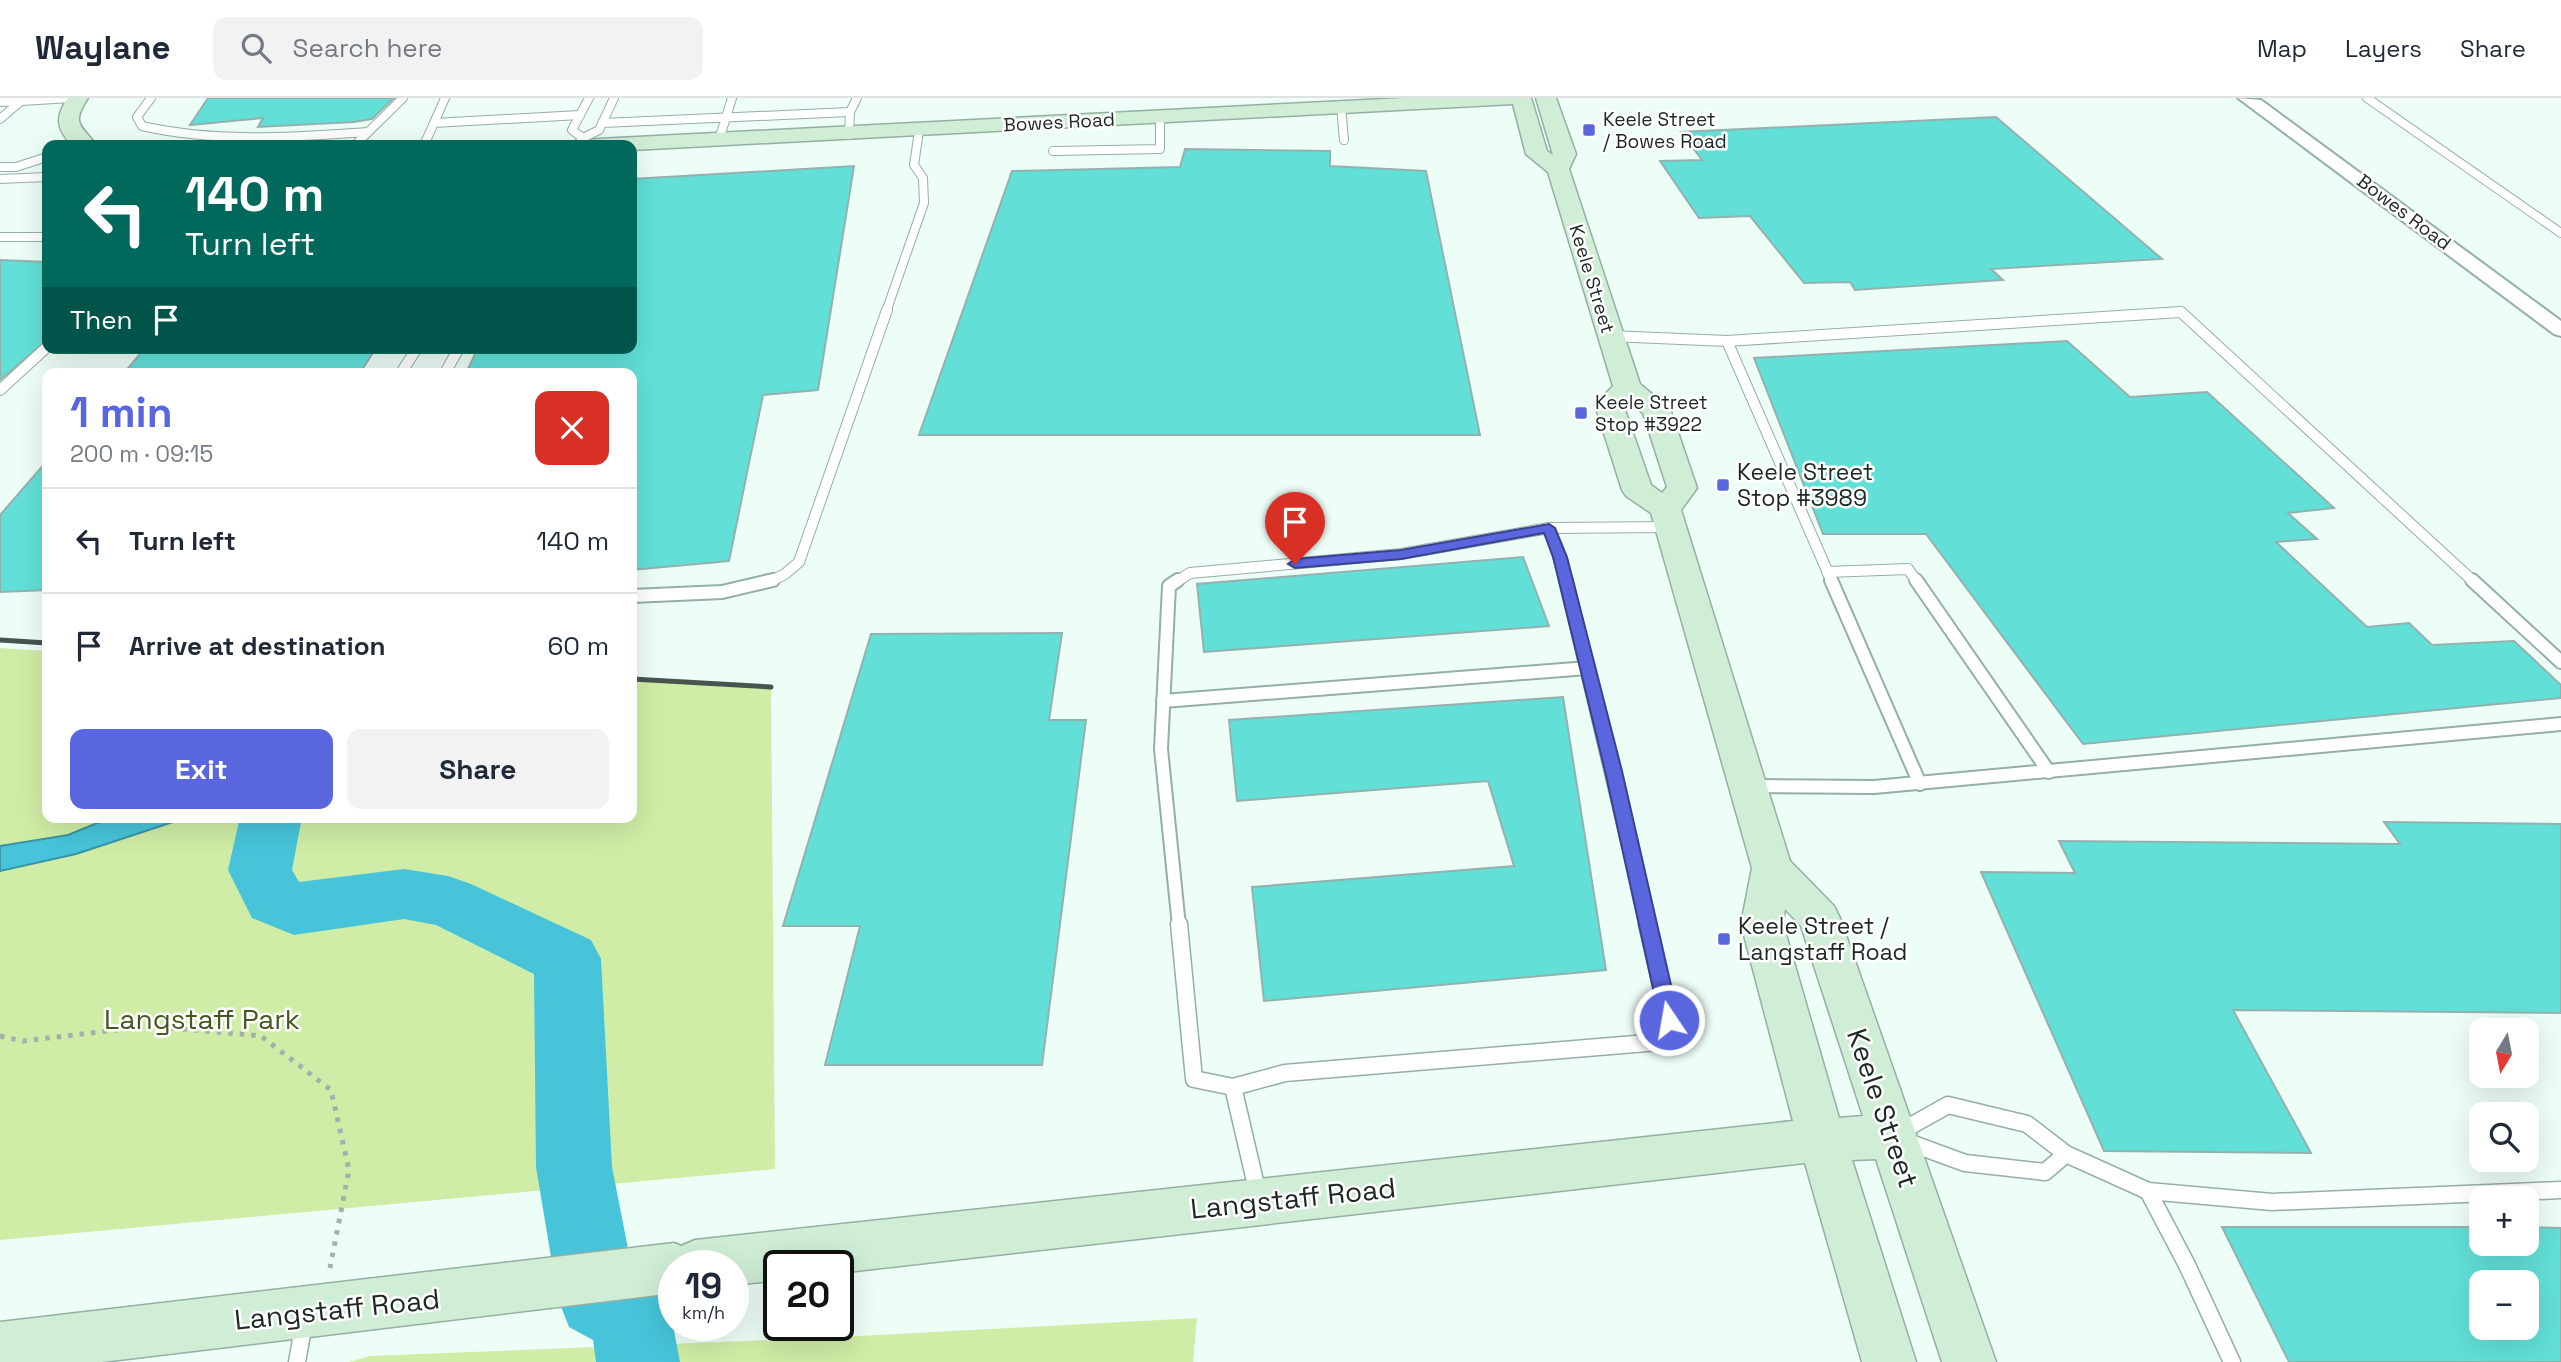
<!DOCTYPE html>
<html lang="en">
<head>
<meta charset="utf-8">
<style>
	body { margin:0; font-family:"Space Grotesk",sans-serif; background:#f2f2f3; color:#1f2937; height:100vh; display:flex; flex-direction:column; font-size:26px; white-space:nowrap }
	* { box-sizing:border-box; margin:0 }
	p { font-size:23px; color:#747a83 }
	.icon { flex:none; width:38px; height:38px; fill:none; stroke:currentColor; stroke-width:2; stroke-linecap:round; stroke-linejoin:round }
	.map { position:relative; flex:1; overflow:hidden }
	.details { position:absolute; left:42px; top:270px; width:595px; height:455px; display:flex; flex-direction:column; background:#fff; border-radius:14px; box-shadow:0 7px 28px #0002 }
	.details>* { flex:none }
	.banner { position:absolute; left:42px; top:42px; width:595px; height:214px; border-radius:14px; box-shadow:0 7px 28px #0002; background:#00695c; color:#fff; overflow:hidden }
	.needle { width:46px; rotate:190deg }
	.fabs { position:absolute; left:2469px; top:920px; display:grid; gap:14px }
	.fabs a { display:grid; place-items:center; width:70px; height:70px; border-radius:14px; background:#fff; box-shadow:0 7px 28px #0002; font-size:35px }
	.speed { position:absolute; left:658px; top:1152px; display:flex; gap:14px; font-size:35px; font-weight:700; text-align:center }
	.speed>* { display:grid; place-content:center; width:91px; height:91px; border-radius:50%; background:#fff; box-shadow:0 7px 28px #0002; line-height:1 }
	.speed small { font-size:18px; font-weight:400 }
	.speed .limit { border:4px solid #111; border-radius:10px; background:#fff; color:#111 }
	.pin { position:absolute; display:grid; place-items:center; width:60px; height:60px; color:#fff; margin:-72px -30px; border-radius:50% 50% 50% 0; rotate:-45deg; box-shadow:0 0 7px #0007 }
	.pin .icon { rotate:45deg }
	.me { position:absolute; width:77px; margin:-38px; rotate:348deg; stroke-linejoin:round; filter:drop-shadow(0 0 5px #0008) }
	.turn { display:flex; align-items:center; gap:24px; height:147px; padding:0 28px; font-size:32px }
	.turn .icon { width:91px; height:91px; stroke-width:2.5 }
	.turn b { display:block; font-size:49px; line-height:60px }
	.then { display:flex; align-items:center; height:66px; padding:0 28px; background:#0003; gap:14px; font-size:26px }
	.round { display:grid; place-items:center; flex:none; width:74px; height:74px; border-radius:14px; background:#f2f2f3 }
	.headline { display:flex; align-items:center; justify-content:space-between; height:119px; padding:0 28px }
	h1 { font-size:42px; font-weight:700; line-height:52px; color:#5966dd }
	.primary-button { display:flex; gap:14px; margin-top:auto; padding:14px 28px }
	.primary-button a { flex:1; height:80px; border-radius:14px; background:#5966dd; color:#fff; font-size:28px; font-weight:700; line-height:80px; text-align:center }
	.primary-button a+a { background:#f2f2f3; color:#1f2937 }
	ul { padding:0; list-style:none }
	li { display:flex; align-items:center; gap:21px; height:105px; padding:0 28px; border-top:2px solid #e0e1e3 }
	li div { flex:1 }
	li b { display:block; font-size:26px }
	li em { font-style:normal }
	header { display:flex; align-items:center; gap:42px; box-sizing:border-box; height:98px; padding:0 35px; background:#fff; border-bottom:2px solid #e0e1e3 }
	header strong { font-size:33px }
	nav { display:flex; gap:38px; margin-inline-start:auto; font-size:24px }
	.search { width:490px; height:63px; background:#f2f2f3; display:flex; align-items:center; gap:18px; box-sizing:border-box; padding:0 24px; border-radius:14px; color:#747a83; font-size:26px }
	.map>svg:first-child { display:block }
</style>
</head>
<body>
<header>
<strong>Waylane</strong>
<div class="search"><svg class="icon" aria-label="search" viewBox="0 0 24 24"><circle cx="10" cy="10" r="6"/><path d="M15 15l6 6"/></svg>Search here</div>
<nav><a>Map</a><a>Layers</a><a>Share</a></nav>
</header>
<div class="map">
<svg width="2561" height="1264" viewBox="0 0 2561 1264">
	<rect width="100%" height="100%" fill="#edfef7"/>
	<!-- green -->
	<g fill="#cfeda6">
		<path d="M0,550l47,3v166h585v-137l139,7 4,482 -775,71z"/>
		<path d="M1197,1220l-4,44h-844l21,-6 452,-18z"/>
	</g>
	<!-- water -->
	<path fill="#47c4da" stroke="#3a95a3" stroke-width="2" d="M112,719h76l-112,37 -76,17v-25l68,-11z"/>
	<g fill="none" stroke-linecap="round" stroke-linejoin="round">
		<!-- river -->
		<path fill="#47c4da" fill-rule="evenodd" d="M240,719h62l-10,53 7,12 105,-13 44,7 23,8 120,56 10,19 11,208 21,107 26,12 12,29 9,47h-84l-3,-22 -24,-13 -11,-28 -22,-132 -2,-193 -98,-49 -32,-6 -110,16 -42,-17 -24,-48z"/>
	</g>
	<!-- building -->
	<g fill="#62e0d8" stroke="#93b2af" stroke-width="2" fill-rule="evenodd">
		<path d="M208,0h186l-22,21 -18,3 -96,5 5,-9 -73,7z"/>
		<path d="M1996,19l166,142 -171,10 12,11 -148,10 -5,-8 -46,1 -54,-67 -51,2 -39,-57 42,-1 -21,-28z"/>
		<path d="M1185,51l145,2v15l96,5 54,264h-561l93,-264 168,-4z"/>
		<path d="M854,68l-36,224 -55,5 -34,166 -97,9v-197h-166l12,-25h154v-169z"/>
		<path d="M0,162l47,2v78l-47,40z"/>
		<path d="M2067,243l63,56 77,-5 127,116 -46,5 29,26 -41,3 91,85 42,-4 23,22 82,-4 47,44v13l-478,46 -157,-210h-103l-69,-176z"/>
		<path d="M145,250h231l-16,25h-236z"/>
		<path d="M47,363v129l-47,2v-77z"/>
		<path d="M1523,459l26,69 -345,26 -7,-68z"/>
		<path d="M1062,535l-13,87h37l-44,345h-217l35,-139h-77l88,-292z"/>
		<path d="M1563,599l43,273 -342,31 -12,-114 262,-21 -26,-85 -251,20 -8,-81z"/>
		<path d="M2384,724l177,2v189l-328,-3 78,143 -207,-2 -123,-279 94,1 -16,-32 341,3z"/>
		<path d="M2222,1129h260v17h45v-17l34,1v134h-272zM2482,1185h45v45h-45z"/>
	</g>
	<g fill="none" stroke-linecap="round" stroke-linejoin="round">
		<!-- lane-far3 casing -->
		<g stroke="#94afa4" stroke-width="10">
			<g id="lane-far3">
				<path d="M151,0l-14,19 5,9c75,17 150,11 226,6"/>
				<path d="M2367,0l194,135"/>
				<path d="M0,4l21,-1"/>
				<path d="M1341,8l3,34"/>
				<path d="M0,21l21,-18 51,-3"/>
				<path d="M434,25l11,-25"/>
				<path d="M602,25l248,-11"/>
				<path d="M849,37l1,-23 7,-14"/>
				<path d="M583,40l-11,-8 17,-32"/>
				<path d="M719,42l13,-42"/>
				<path d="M355,47l48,-47"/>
				<path d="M424,47l10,-22 146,-8"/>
				<path d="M577,47l6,-7 16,-8 15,-32"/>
				<path d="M1053,53l107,-2v-32"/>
				<path d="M0,69h16l31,-10"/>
				<path d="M0,81l47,-2"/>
				<path d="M0,139h47"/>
				<path d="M886,214l38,-109 -1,-25 -9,-13 5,-34"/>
			</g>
		</g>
		<!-- lane-far2 casing -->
		<g stroke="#94afa4" stroke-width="12">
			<g id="lane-far2">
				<path d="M1610,238l117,5 454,-29 293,270"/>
				<path d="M1727,243l105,241"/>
				<path d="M401,275l16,-25"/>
				<path d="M445,275l14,-25"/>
				<path d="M0,292l47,-43"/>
				<path d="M1827,474l81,-3 9,13"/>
				<path d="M769,484l16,-8 14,-12 88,-252"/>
				<path d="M1176,484l14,-9 211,-19 148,-26"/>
				<path d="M1566,484l-17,-54 122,-1"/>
			</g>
		</g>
		<!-- lane-far1 casing -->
		<g stroke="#94afa4" stroke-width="16">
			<g id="lane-far1">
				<path d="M1178,482l-9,6 -8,163 18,177"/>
				<path d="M1566,482l82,346"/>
				<path d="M1831,482l89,204"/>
				<path d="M1916,482l133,192"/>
				<path d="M2472,482l89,82"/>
				<path d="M632,498l90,-4 51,-12"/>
				<path d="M1163,603l425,-33"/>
				<path d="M1752,688l122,1 687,-63"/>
			</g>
		</g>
		<!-- lane casing -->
		<g stroke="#94afa4" stroke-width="19">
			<g id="lane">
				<path d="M1179,826l15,155 39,8"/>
				<path d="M1898,1035l50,-28 79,19 39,30 82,37 124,11 289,-12"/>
				<path d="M1905,1043l60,22 80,9 21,-18"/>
				<path d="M2148,1093l39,74 45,97"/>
				<path d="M1258,1096l-25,-107 52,-14 374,-31 10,-22 -22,-96"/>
				<path d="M297,1264l7,-39"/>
			</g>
		</g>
		<!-- street casing -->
		<g stroke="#94afa4" stroke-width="4">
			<path id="street" d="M2238,0l23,2 300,221v15l-7,-2z"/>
		</g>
		<!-- secondary casing -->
		<g stroke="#94afa4" stroke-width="3">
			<g id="secondary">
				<path d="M68,0h20c-18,27 -6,27 8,47h-24c-16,-16 -17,-29 -4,-47z"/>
				<path d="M1405,0h126l16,53 6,4 -17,-57h20l20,56 -7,15 71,215 30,25 27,79 -16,22 109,351 44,45 6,12 156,444h-54l-66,-203 -24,1 64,202h-54l-57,-199 -967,110v-8h-59v15l-46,5v-20h-59v28l-572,69h-102v-40l674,-79 7,3 14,-6 1098,-119 -52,-197 11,-56 -101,-355 -25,-17 -4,-6 -27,-85 18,-19 -65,-214 -22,-18 -13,-50 -881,46v-5h-45l3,-5 8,-1zM1628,304l15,11 24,74 -5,6 -11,-8 -27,-78zM1785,811l16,17 62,190 -24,2 -56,-194z"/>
			</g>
		</g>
		<!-- path -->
		<path stroke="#a2b1ab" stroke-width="5" stroke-dasharray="4.5 7" stroke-linecap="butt" d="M0,938l23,5 127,-15 111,10 70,54 18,80 -19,98"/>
		<!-- lane-far3 -->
		<use href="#lane-far3" stroke="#fff" stroke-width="8"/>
		<!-- lane-far2 -->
		<use href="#lane-far2" stroke="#fff" stroke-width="10"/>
		<!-- lane-far1 -->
		<use href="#lane-far1" stroke="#fff" stroke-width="12"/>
		<!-- lane -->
		<use href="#lane" stroke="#fff" stroke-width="16"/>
		<!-- street -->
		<use href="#street" fill="#fff" fill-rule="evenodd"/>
		<!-- secondary -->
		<use href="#secondary" fill="#d0eed5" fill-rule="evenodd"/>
		<!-- rail -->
		<g stroke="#48544f" stroke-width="5">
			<path d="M0,542l47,3"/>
			<path d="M632,581l139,8"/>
		</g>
	</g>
	<!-- route -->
	<path fill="#5966dd" stroke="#3a4290" stroke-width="2" d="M1549,426l6,4 12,29 55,214 57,249 -3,6 -7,2 -7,-2 -2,-6 -55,-249 -52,-214 -9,-24 -143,26 -106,9 -7,-4 7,-5 106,-9z"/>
	<!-- markers -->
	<g fill="#5966dd" stroke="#fff" stroke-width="2.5">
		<rect x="1582" y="25" width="14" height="14" rx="3.5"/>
		<rect x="1574" y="308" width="14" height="14" rx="3.5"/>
		<rect x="1716" y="380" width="14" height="14" rx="3.5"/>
		<rect x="1717" y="834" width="14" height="14" rx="3.5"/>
	</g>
	<g text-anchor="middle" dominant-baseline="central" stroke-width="5" stroke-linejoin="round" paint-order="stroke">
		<!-- far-poi labels -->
		<g font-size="19" fill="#1d2823" stroke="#fff" text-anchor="start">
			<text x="1603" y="21">Keele Street<tspan x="1603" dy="22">/ Bowes Road</tspan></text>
			<text x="1595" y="304">Keele Street<tspan x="1595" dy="22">Stop #3922</tspan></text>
		</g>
		<!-- far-street labels -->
		<g font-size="19" fill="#1d2823" stroke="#fff">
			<text transform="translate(1059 24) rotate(-3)">Bowes Road</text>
			<text transform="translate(2404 114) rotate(37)">Bowes Road</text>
			<text transform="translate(1592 181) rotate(73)">Keele Street</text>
		</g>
		<!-- poi labels -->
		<g font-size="23" fill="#1d2823" stroke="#fff" text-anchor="start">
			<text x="1737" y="374">Keele Street<tspan x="1737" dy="26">Stop #3989</tspan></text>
			<text x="1738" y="828">Keele Street /<tspan x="1738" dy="26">Langstaff Road</tspan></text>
		</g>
		<!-- near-park labels -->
		<g font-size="28" fill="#445820" stroke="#fff">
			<text x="202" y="921">Langstaff Park</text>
		</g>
		<!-- near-street labels -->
		<g font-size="28" fill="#1d2823" stroke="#fff">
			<text transform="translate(1883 1010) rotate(71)">Keele Street</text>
			<text transform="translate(1293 1100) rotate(-6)">Langstaff Road</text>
			<text transform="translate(337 1211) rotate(-6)">Langstaff Road</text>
		</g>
	</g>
</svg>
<div class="fabs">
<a><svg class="needle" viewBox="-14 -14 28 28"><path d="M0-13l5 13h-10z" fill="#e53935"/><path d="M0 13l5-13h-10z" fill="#747a83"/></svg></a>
<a><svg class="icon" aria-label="search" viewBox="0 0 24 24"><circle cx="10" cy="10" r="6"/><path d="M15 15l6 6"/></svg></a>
<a>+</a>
<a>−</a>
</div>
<div class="speed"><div>19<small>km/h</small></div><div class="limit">20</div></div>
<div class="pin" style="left:1295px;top:466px;background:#d93025"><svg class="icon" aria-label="arrive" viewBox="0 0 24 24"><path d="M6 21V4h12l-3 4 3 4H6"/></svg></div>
<svg class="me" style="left:1669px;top:922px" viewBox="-20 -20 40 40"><circle r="17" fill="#5966dd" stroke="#fff" stroke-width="3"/><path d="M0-11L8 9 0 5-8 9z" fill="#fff"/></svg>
<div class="banner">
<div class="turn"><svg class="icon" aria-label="left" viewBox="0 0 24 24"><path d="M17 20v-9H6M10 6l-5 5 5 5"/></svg><div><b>140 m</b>Turn left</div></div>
<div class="then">Then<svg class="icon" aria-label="arrive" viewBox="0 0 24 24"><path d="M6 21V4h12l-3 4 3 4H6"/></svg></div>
</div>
<section class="details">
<div class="headline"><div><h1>1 min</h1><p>200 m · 09:15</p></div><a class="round" style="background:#d93025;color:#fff"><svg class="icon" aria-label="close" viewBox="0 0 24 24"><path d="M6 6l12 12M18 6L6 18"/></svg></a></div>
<ul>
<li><svg class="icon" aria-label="left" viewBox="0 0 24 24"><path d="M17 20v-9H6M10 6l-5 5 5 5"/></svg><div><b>Turn left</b></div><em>140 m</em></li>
<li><svg class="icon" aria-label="arrive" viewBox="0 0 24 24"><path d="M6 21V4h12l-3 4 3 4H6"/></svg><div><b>Arrive at destination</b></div><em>60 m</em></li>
</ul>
<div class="primary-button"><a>Exit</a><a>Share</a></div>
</section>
</div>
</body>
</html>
